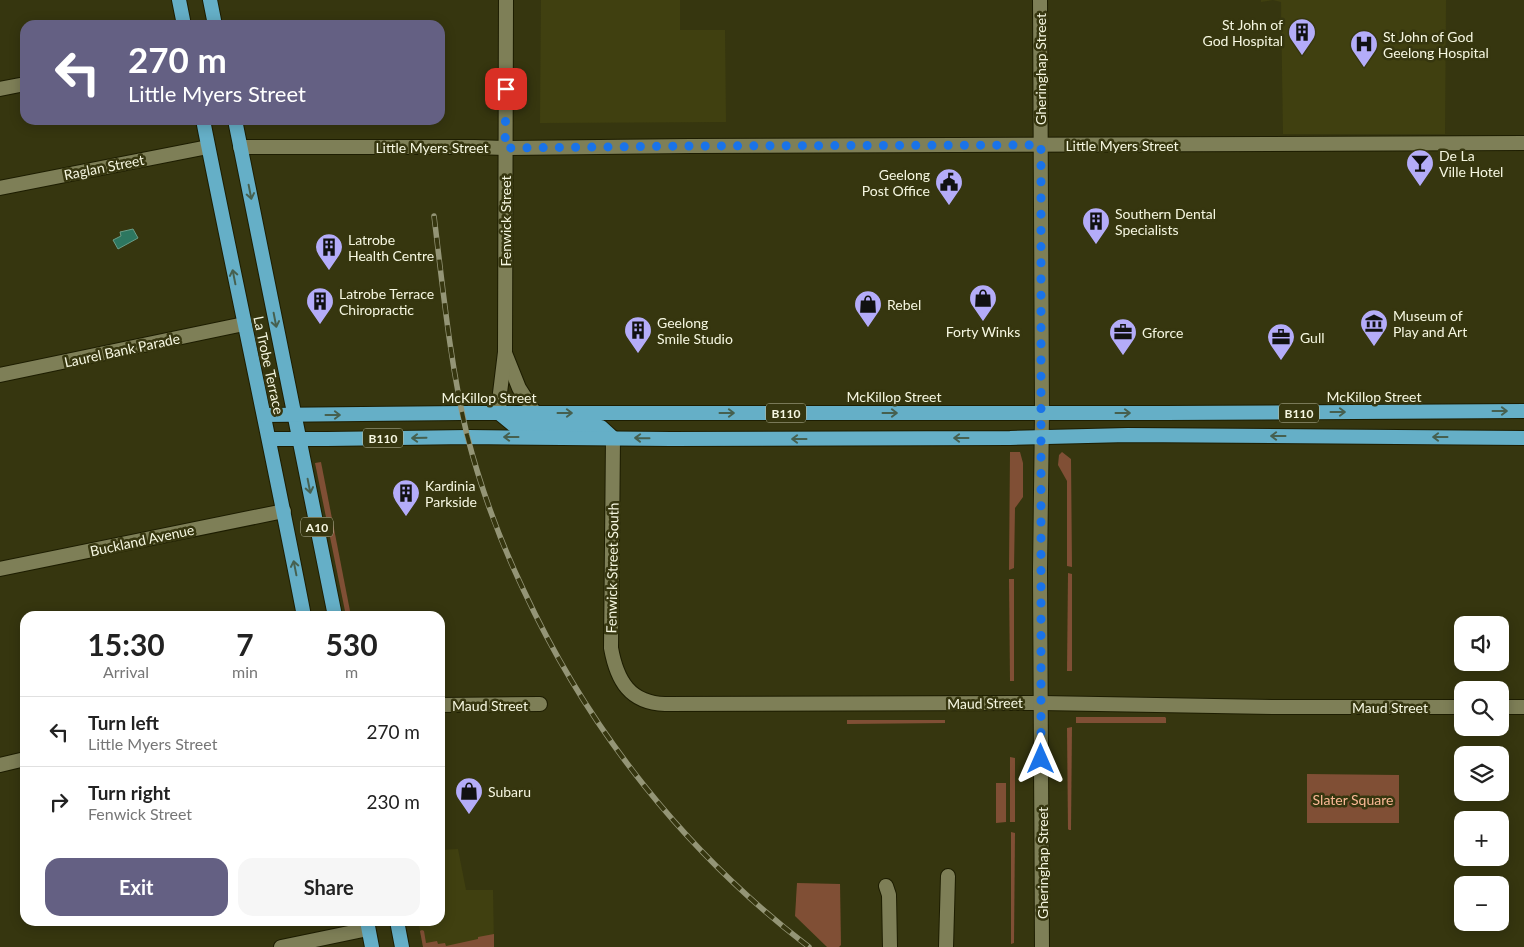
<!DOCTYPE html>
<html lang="en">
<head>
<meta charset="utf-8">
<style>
	body { margin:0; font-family:Lato,sans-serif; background:#f6f6f6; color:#222; height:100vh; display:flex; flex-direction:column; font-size:19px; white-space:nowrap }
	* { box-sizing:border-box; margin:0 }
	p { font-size:16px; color:#767676 }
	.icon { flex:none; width:28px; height:28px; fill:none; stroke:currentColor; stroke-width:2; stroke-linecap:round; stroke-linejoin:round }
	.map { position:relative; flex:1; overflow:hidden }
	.drawer { position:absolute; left:20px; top:611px; width:425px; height:315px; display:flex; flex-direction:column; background:#fff; border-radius:15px; box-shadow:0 2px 12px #0003 }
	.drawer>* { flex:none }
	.top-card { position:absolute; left:20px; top:20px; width:425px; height:105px; border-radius:15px; box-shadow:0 2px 12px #0003; background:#646083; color:#fff; overflow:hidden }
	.tools { position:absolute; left:1454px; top:616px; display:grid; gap:10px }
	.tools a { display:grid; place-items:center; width:55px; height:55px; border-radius:10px; background:#fff; box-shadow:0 2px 12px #0003; font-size:25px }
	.pin { position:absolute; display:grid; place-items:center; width:42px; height:42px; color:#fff; margin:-21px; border-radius:10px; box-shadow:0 2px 8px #0006 }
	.me { position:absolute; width:55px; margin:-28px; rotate:0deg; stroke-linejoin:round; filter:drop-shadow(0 0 4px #0008) }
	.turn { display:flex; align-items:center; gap:18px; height:105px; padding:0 25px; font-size:22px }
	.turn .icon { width:65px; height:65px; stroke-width:2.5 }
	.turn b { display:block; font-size:35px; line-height:42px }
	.eta { display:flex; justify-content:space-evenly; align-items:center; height:85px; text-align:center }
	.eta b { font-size:30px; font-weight:700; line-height:35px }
	.action { display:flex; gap:10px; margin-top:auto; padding:10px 25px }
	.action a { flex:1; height:58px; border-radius:15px; background:#646083; color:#fff; font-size:20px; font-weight:700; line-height:58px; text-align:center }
	.action a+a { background:#f6f6f6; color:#222 }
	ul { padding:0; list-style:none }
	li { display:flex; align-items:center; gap:15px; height:70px; padding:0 25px; border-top:1px solid #e0e0e0 }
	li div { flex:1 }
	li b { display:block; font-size:19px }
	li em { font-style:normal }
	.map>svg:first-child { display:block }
</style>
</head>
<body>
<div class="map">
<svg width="1524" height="947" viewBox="0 0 1524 947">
	<rect width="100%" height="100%" fill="#36360f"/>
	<!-- built -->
	<g fill="#404010">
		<path d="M541,0h139v30h45l1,92 -186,1z"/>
		<path d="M1261,0h185l-1,134h-162l-2,-132 -8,-2 -12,2z"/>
		<path d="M458,849l8,41h27l1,57h-71l-5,-26h22v-71z"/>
	</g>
	<!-- green -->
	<g fill="#804f35">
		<path d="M1010,452h10l3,11v34l-8,11 -1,60 -5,2z"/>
		<path d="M1062,452l9,7 1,108 -5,-1v-85l-9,-16 1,-10z"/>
		<path d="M321,462l30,154h-5l-31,-153z"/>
		<path d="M1068,573l4,1v97h-5z"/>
		<path d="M1009,579h5v102h-4z"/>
		<path d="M1076,717h89l1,1v5h-90z"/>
		<path d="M847,720h98v3l-98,1z"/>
		<path d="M1072,727l-1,103h-2l-1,-1 -1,-101z"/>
		<path d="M1010,757l5,1v64h-5z"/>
		<path d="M1307,774l92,1v48h-92z"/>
		<path d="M996,783h10v39l-10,1z"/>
		<path d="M1011,832l4,1 -1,110 -3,1z"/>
		<path d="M797,883l43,1 1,61 -2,2h-12l-32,-31z"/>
		<path d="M422,930l2,1 2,12 11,-2 1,3 7,-1 1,3 32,-7v-2l16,-3v13h-71l-3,-16z"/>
	</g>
	<!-- water -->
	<path fill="#2d7760" stroke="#699d87" d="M133,229l5,9 -20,11 -5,-9 8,-4 -1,-4z"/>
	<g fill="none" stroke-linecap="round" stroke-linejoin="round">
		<!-- minor casing -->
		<g stroke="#1d1d01" stroke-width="16">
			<g id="minor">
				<path d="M0,89l25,-5"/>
				<path d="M240,147h234l31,1 185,-2 834,-3"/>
				<path d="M0,188l208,-41"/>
				<path d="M505,353l14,35 16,25"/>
				<path d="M0,375l244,-51"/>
				<path d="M499,413l1,-20 5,-41 1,-352"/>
				<path d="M613,438l-2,210c6,33 19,55 54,56l376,-1 234,4h187"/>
				<path d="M0,569l284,-58"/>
				<path d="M440,705l100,-1"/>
				<path d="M1500,707h24"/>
				<path d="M0,765l25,-6"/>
				<path d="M886,886l3,9 1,52"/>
				<path d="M281,947l87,-18"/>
				<path d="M946,947l2,-71"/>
			</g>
		</g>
		<!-- tertiary casing -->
		<g stroke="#1d1d01" stroke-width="16">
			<path id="tertiary" d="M1040,0l2,413 -2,158 2,376"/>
		</g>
		<!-- trunk casing -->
		<g stroke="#1d1d01" stroke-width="16">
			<g id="trunk">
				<path d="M179,0l5,25"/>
				<path d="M210,0l5,25"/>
				<path d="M203,120c33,166 69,330 101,496"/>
				<path d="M235,120l100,496"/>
				<path d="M499,413l17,14h85l12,11"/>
				<path d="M264,415l198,-2h702l360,-2"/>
				<path d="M269,439h58l141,-2 203,2 339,-1 118,-3 396,3"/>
				<path d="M367,921l5,26"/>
				<path d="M397,921l5,26"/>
			</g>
		</g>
		<!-- minor -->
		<use href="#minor" stroke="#7e7f57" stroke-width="14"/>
		<!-- tertiary -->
		<use href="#tertiary" stroke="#7e7f57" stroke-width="14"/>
		<!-- trunk -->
		<use href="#trunk" stroke="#65afc7" stroke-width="14"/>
		<!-- rail casing -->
		<g stroke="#949576" stroke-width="5.5">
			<path id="rail" d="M434,216c9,73 16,147 33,219 14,54 33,106 57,156 65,140 162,262 285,356"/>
		</g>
		<!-- rail -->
		<use href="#rail" stroke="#36360f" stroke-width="4" stroke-dasharray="11" stroke-linecap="butt"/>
	</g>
	<!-- one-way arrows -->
	<defs><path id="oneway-shaft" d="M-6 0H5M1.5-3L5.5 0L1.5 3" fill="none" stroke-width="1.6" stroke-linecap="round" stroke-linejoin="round" transform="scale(1.25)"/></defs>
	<g stroke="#46604f">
		<use href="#oneway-shaft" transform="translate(250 192) rotate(79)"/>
		<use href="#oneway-shaft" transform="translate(234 277) rotate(-101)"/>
		<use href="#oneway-shaft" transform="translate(275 320) rotate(79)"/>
		<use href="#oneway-shaft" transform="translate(1500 411)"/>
		<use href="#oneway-shaft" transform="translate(1338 412)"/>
		<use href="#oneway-shaft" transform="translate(565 413)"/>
		<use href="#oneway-shaft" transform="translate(727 413)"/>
		<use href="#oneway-shaft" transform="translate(890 413)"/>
		<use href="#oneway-shaft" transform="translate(1123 413)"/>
		<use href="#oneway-shaft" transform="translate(333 415)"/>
		<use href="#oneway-shaft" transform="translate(1278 436) rotate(-180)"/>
		<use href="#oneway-shaft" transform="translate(511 437) rotate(-180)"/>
		<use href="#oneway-shaft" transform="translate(1440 437) rotate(-180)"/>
		<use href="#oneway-shaft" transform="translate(419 438) rotate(179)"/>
		<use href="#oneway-shaft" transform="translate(642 438) rotate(-179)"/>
		<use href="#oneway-shaft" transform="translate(961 438) rotate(180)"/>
		<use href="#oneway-shaft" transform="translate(799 439) rotate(180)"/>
		<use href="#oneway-shaft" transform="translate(309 486) rotate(79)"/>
		<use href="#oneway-shaft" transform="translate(295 568) rotate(-101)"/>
	</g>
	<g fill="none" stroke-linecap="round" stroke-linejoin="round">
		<!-- route -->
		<path stroke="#1a73e8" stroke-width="9" stroke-dasharray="0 16.2" d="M506,89l-1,59 185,-2 351,-1v614"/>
	</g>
	<!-- icons -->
	<defs>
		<g id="building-pin" transform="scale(1.4375)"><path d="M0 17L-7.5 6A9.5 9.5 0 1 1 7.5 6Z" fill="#b4acf9" stroke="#36360f"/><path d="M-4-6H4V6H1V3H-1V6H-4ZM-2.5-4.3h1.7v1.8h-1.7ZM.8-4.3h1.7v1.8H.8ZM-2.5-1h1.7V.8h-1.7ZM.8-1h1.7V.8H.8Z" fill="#111"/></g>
		<g id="hospital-pin" transform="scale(1.4375)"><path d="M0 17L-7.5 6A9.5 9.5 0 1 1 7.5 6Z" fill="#b4acf9" stroke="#36360f"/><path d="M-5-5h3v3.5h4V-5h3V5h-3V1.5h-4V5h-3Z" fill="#111"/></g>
		<g id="bar-pin" transform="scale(1.4375)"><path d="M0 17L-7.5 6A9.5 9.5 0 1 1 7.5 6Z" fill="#b4acf9" stroke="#36360f"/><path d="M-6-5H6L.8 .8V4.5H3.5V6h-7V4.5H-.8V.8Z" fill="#111"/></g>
		<g id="civic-pin" transform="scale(1.4375)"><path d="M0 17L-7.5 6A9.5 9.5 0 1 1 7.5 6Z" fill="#b4acf9" stroke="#36360f"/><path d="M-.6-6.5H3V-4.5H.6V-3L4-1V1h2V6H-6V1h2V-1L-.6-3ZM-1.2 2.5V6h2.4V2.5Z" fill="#111"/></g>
		<g id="shop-pin" transform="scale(1.4375)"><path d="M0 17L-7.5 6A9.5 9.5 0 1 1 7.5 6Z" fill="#b4acf9" stroke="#36360f"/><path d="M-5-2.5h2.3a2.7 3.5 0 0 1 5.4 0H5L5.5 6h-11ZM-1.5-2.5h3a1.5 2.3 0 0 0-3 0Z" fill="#111"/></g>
		<g id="museum-pin" transform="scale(1.4375)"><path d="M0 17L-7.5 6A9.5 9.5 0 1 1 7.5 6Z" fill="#b4acf9" stroke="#36360f"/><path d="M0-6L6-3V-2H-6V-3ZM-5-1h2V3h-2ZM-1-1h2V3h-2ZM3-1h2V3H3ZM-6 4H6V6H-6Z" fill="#111"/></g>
		<g id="office-pin" transform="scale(1.4375)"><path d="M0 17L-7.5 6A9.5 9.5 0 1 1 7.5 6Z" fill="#b4acf9" stroke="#36360f"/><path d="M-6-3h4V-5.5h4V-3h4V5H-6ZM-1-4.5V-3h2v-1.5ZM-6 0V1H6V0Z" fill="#111"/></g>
	</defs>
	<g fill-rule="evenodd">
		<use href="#building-pin" x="1302" y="32"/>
		<use href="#hospital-pin" x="1364" y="44"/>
		<use href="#bar-pin" x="1420" y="163"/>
		<use href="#civic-pin" x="949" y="182"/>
		<use href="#building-pin" x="1096" y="221"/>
		<use href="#building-pin" x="329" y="247"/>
		<use href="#shop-pin" x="983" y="298"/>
		<use href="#building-pin" x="320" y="301"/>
		<use href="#shop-pin" x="868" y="304"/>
		<use href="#museum-pin" x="1374" y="323"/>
		<use href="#building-pin" x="638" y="330"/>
		<use href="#office-pin" x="1123" y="332"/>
		<use href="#office-pin" x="1281" y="337"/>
		<use href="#building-pin" x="406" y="493"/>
		<use href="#shop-pin" x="469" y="791"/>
	</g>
	<g text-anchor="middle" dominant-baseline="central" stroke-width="5" stroke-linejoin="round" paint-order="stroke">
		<!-- shield labels -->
		<g fill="#36360f" stroke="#bcbda2" stroke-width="1">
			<rect x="766" y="403.5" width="40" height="19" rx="4"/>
			<rect x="1279" y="403.5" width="40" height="19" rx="4"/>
			<rect x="363" y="428.5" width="40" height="19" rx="4"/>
			<rect x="301" y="517.5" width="32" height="19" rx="4"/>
		</g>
		<g font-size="12" font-weight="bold" fill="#f6f7e1">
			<text x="786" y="413">B110</text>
			<text x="1299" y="413">B110</text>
			<text x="383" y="438">B110</text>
			<text x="317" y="527">A10</text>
		</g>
		<!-- poi labels -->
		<g font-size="14" fill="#f6f7e1" stroke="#36360f" text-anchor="start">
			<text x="1283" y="24" text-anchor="end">St John of<tspan x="1283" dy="16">God Hospital</tspan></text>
			<text x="1383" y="36">St John of God<tspan x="1383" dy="16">Geelong Hospital</tspan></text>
			<text x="1439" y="155">De La<tspan x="1439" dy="16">Ville Hotel</tspan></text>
			<text x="930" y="174" text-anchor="end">Geelong<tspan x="930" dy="16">Post Office</tspan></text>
			<text x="1115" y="213">Southern Dental<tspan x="1115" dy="16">Specialists</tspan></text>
			<text x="348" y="239">Latrobe<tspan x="348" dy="16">Health Centre</tspan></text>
			<text x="339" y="293">Latrobe Terrace<tspan x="339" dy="16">Chiropractic</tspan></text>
			<text x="887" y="304">Rebel</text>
			<text x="1393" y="315">Museum of<tspan x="1393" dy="16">Play and Art</tspan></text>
			<text x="657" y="322">Geelong<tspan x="657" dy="16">Smile Studio</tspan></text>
			<text x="983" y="331" text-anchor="middle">Forty Winks</text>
			<text x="1142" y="332">Gforce</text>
			<text x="1300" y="337">Gull</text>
			<text x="425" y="485">Kardinia<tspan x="425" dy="16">Parkside</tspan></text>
			<text x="488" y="791">Subaru</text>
		</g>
		<!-- street labels -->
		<g font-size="14" fill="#f6f7e1" stroke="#36360f">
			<text transform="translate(1040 69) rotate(-90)">Gheringhap Street</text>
			<text x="1122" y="145">Little Myers Street</text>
			<text x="432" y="147">Little Myers Street</text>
			<text transform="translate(104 167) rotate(-11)">Raglan Street</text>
			<text transform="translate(505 221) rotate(-90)">Fenwick Street</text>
			<text transform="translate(122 350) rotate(-12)">Laurel Bank Parade</text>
			<text transform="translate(269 365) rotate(78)">La Trobe Terrace</text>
			<text x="894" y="396">McKillop Street</text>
			<text x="1374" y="396">McKillop Street</text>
			<text x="489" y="397">McKillop Street</text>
			<text transform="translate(142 540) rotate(-12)">Buckland Avenue</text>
			<text transform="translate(612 568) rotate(-89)">Fenwick Street South</text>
			<text transform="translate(985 703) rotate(-1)">Maud Street</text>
			<text x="490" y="705">Maud Street</text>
			<text x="1390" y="707">Maud Street</text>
			<text transform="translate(1042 863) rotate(-90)">Gheringhap Street</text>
		</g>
		<!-- park labels -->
		<g font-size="14" fill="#fbb996" stroke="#36360f">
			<text x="1353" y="799">Slater Square</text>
		</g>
	</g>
</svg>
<div class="tools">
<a><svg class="icon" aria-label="sound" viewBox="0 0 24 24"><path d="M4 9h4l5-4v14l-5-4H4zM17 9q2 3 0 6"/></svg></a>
<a><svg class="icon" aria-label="search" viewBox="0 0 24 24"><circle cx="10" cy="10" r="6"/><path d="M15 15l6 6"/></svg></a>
<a><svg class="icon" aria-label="layers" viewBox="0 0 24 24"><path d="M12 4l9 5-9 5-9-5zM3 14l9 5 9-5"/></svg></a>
<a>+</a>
<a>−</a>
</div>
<div class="pin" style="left:506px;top:89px;background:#d93025"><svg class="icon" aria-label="arrive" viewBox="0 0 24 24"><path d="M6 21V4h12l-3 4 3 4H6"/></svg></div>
<svg class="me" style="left:1041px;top:759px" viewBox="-20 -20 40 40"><path d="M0-17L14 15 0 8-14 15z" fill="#1a73e8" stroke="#fff" stroke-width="4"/></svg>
<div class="top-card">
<div class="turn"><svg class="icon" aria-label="left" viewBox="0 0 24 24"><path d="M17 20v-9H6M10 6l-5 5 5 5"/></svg><div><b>270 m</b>Little Myers Street</div></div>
</div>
<section class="drawer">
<div class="eta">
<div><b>15:30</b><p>Arrival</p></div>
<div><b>7</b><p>min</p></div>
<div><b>530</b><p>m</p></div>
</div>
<ul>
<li><svg class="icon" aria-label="left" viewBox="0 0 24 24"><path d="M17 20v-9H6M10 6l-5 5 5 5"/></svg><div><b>Turn left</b><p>Little Myers Street</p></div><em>270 m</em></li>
<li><svg class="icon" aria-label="right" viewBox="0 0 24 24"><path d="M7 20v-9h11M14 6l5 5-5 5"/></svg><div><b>Turn right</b><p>Fenwick Street</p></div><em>230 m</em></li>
</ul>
<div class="action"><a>Exit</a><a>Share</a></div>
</section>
</div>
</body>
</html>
